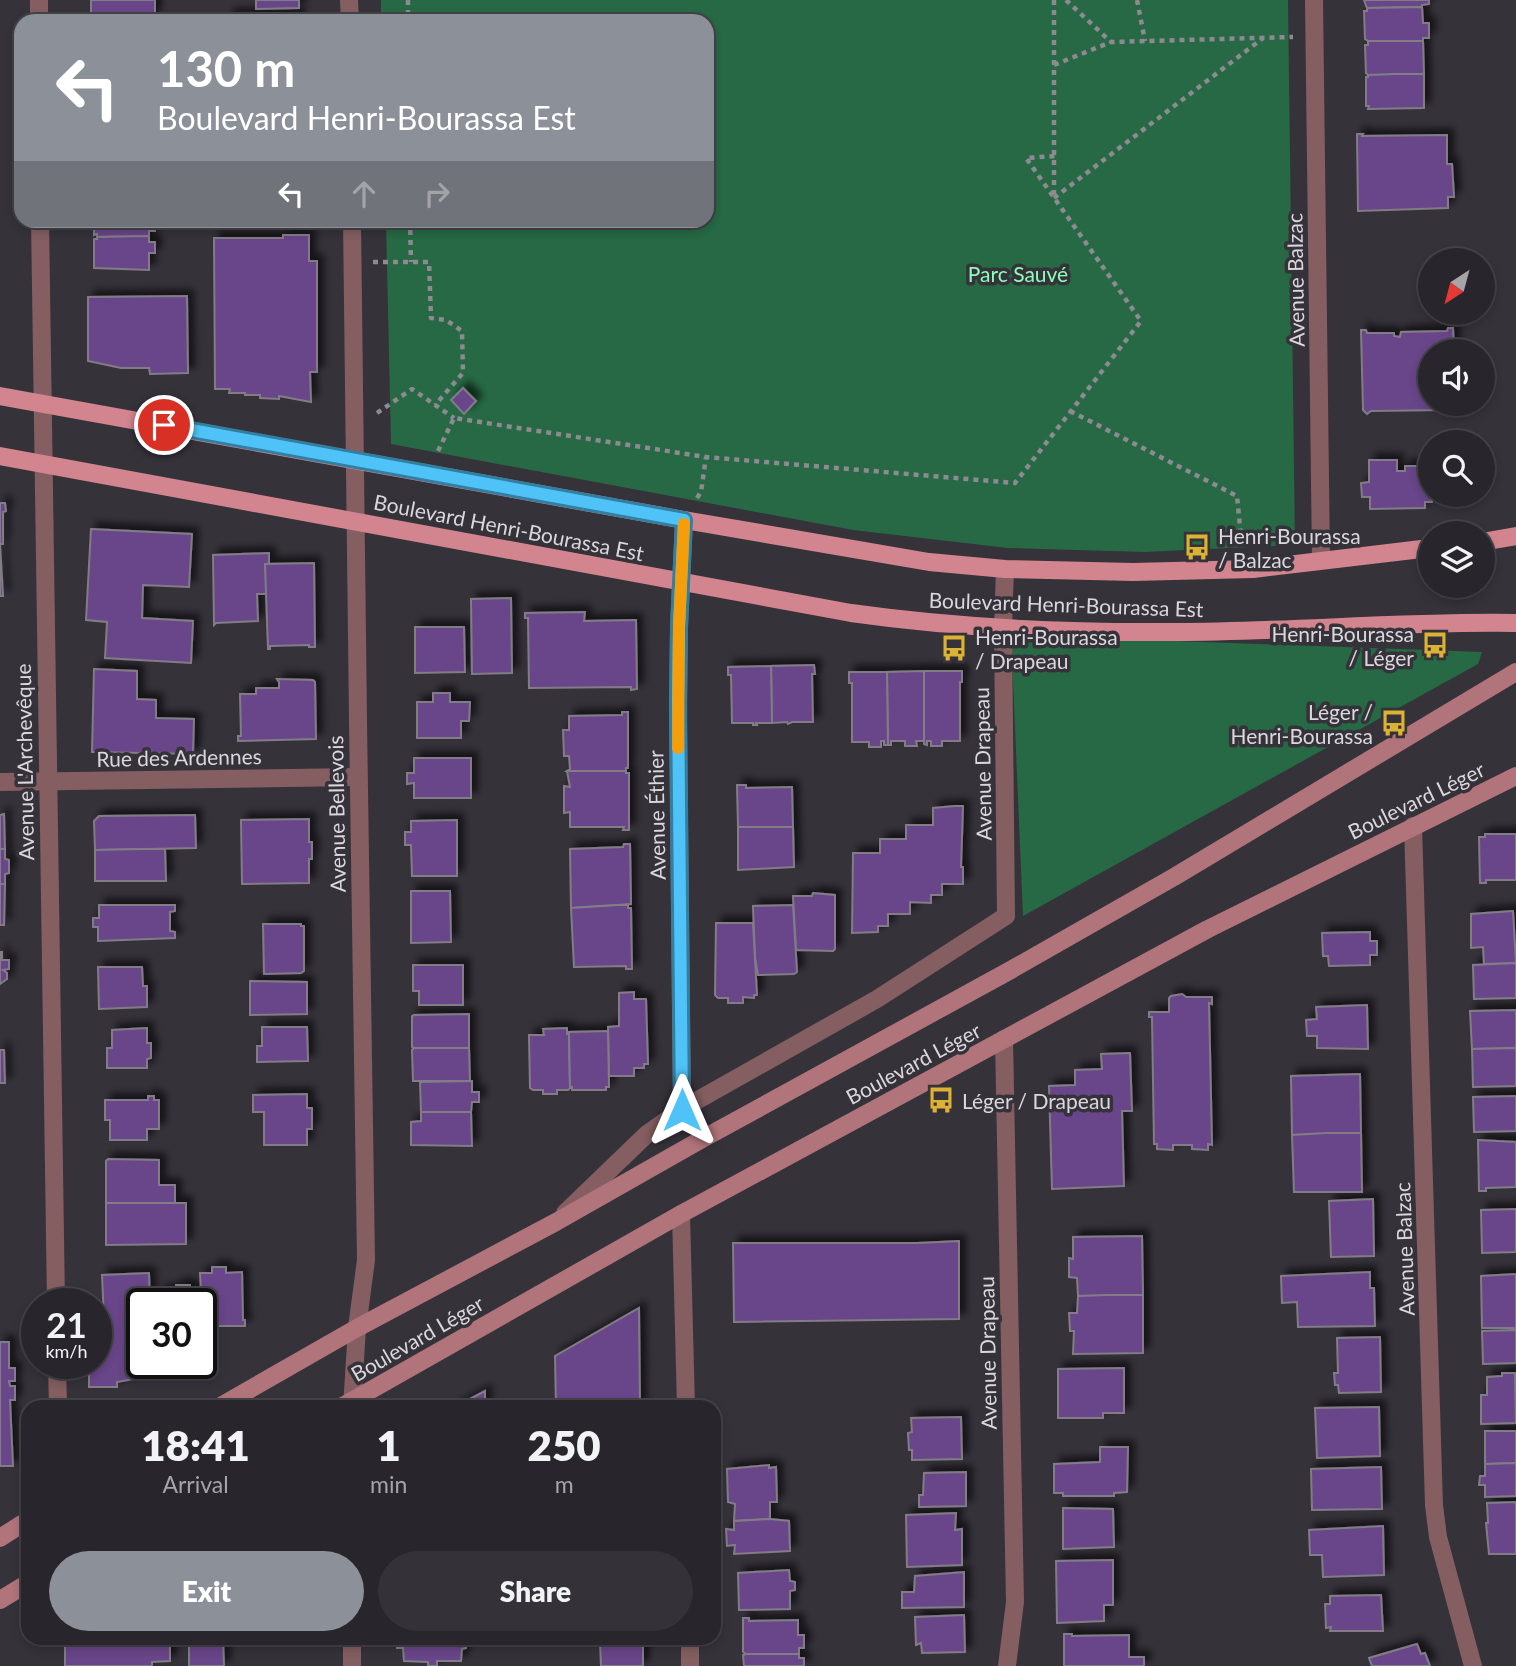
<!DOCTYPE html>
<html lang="en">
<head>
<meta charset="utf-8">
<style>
	body { margin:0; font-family:Lato,sans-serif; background:#343238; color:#f1f3f6; height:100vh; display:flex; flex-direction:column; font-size:26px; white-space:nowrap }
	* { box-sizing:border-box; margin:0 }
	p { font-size:23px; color:#a5a5a9 }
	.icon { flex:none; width:38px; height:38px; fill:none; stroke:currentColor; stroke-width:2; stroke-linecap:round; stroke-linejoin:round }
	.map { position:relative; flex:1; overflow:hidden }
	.sheet { position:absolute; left:21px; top:1400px; width:700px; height:245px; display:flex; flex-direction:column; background:#28262c; border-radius:21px; box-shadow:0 4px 10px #0003,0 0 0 2px #444348 }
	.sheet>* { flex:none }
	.top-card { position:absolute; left:14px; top:14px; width:700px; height:214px; border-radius:21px; box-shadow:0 4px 10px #0003,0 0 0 2px #444348; background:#8c9099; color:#fff; overflow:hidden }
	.needle { width:46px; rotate:216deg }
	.fabs { position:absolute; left:1418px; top:248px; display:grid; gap:14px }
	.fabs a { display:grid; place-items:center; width:77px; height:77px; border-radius:50%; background:#28262c; box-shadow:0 4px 10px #0003,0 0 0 2px #444348; font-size:35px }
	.speed { position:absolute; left:21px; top:1288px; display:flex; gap:14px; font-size:35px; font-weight:700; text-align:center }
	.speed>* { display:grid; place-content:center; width:91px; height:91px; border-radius:50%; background:#28262c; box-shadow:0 4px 10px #0003,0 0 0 2px #444348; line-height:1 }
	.speed small { font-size:18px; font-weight:400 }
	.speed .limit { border:4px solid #111; border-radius:10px; background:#fff; color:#111 }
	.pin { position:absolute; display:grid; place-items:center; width:60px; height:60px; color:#fff; margin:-30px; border:4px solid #fff; border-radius:50%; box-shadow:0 2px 7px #0007 }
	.me { position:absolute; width:77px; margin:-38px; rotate:0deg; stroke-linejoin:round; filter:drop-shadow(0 0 5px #0008) }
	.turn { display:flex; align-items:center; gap:24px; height:147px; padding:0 28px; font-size:32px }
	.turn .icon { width:91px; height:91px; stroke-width:2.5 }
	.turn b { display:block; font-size:49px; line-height:60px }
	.lanes { display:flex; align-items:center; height:66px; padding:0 28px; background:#0003; justify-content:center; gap:35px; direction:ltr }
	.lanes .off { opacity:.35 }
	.eta { display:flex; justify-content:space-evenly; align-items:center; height:119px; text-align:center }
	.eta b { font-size:42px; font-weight:800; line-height:49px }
	.cta { display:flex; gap:14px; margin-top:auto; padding:14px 28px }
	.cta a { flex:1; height:80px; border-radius:42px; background:#8c9099; color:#fff; font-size:28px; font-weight:800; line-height:80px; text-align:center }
	.cta a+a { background:#343238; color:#f1f3f6 }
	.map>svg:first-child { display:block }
</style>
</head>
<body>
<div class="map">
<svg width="1516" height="1666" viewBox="0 0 1516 1666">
	<defs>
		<filter id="shadow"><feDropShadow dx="6" dy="-6" stdDeviation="3.5" flood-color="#0009"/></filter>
	</defs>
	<rect width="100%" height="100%" fill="#35323a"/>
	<!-- green -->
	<g fill="#266944">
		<path d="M381,0h907l7,545 -150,7 -137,-4 -155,-18 -462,-86 -5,-223 321,-1v-199h-326z"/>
		<path d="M1011,635l471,17 -4,12 -455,252z"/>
	</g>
	<!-- building -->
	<g fill="#694589" stroke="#817c86" stroke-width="2" filter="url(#shadow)">
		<path d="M91,0h64v15h-5v6h-59z"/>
		<path d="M256,0h43v8l-43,1z"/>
		<path d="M1364,0h65v4l-7,1v2l-55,1z"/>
		<path d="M1422,7l1,16h6v15h-6v3h-55l-3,-2 -1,-28h3v-3z"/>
		<path d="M298,14l1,7h-71v-6z"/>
		<path d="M1368,41h55l1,33 -56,1 -2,-2 -1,-28h3z"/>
		<path d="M1396,74h28v34l-56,1 1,-3h-3v-29h2v-2z"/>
		<path d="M1357,134h6l-1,2 85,-1v29h5l2,33h-6v11l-90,3z"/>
		<path d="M94,220h60l1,11h-6v5l-52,1v-3l-3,1z"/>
		<path d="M283,235h26v26h8v111h-7l1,30 -32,-6v3l-19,-1v-3h-15v-2h-16l1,-4h-15l-1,-151h69z"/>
		<path d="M149,236v6h6v11h-6v17l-55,-2v-29h3v-2z"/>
		<path d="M187,296l1,77 -38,1 -1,-6h-28l-33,-7v-64z"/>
		<path d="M1448,328h5l1,24h-24v52h24l1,9h-6v-3l-78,1 -4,3 -4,-4 -2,-80h5l1,3h27v3l6,1 1,-5 46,-1z"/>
		<path d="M463,388l13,13 -12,13 -13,-14z"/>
		<path d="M1369,460h28v11h8v-5h19v10h6l2,26h-7v6l-55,1v-12h-8l-1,-14 8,-1z"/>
		<path d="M0,503h5l1,8 -3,1v32h-3l3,52h-3z"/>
		<path d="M91,529l101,5 -3,53 -46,-2 -1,33 51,3 -2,42 -86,-5 2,-36 -21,-2z"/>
		<path d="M269,553v12l-4,-1 2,30h-10l1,27 -42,2 -2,2 -1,-70z"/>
		<path d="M314,563l1,84h-6v-2l-39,1v3h-2l-3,-85z"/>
		<path d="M511,598l1,75 -40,1 -1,-75z"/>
		<path d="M585,612l-1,9 52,-1 1,69 -6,1v-3l-102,1 -1,-70h-3v-5z"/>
		<path d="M415,627h49l1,45 -50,1z"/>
		<path d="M814,665l1,9h-3l1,48h-21l-4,2 -1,-2 -15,1 -1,-57z"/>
		<path d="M771,666l1,57h-16l1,2h-4v-2h-21l-1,-48h-3v-8z"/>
		<path d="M94,669l43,2v28l19,1v18l38,1 -1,35 -101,-2z"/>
		<path d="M924,671h38v11h-2v59h-18v5h-11v-5h-4v4l-3,-1z"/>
		<path d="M924,671v70h-8l1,5h-12v-5h-14v4h-3l-1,-73z"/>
		<path d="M849,672h38l1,73h-4v-4h-3v6h-12v-5h-17v-59h-3z"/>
		<path d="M277,679l36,1 2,2 1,57 -78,2v-5h3l-1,-42h16v-6h23v-6z"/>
		<path d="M433,693h17v9h20l-1,19h-8v17h-44v-36h16z"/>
		<path d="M622,712h6v56h-2v3h-59l3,-2 -1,-13h-5l-1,-26h6v-14l53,-1z"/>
		<path d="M414,758h57v40h-57v-15l-7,1v-11h7z"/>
		<path d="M567,771h59v2h3v57h-6l1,-3h-54v-15l-6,1v-27l6,1z"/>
		<path d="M737,785h9v3l46,-1 1,40h-55z"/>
		<path d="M955,806h8l-2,61h2v17h-21v11h-11v8l-21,-1v12h-22v12h-10v6l-26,1 1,-80h27v-14h26v-14h27v-17z"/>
		<path d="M4,814l1,35h-5v-34z"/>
		<path d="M195,815l1,33 -101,2 -1,-29 5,-5z"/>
		<path d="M309,819v23h3v17h-3v24l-67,1 -1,-64z"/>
		<path d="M457,820v56h-45l-1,-31h-6v-13h6v-11z"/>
		<path d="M738,827h55l1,40 -56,3z"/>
		<path d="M1485,834h31v46h-30v3h-6l-1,-46h6z"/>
		<path d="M624,844h6l1,60 -60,4 -1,-59 53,-2z"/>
		<path d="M0,849h5v10l4,1v13l-4,1v10h-5z"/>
		<path d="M145,849h20l1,32h-71v-31z"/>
		<path d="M0,884h5l-1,41h-4z"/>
		<path d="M411,891h39l1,51 -40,1z"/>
		<path d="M813,893l22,2v54l-2,2 -37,-1 -3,-54h19z"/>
		<path d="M99,905h76v6l-5,1v19l5,1v6l-77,3v-14h-5v-9h6z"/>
		<path d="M619,905h9v3h3l1,61h-6v-3l-52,1 -3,-59z"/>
		<path d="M793,905l4,67 -3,2 -36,1 -3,-18 -2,-51z"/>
		<path d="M1513,911l3,52 -32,1 -1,-17 -12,1v-34z"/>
		<path d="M716,923h37l4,72h-3v3l-11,-1v6h-15v-5h-10l-3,-3z"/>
		<path d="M263,924h38v2h3v45l-3,2 -37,1z"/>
		<path d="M1370,932v9h7v14h-7v10l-41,1 -1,-10h-5l-1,-23z"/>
		<path d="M0,952h2v8h7v9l-6,1 4,3v6l-7,5z"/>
		<path d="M1516,963v35l-42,1 -1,-34z"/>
		<path d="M413,965h50v40h-44v-14h-6z"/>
		<path d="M98,967h44l1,19h4v21l-48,2z"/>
		<path d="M250,981l57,1v32l-57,1z"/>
		<path d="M634,992v7h12l2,65h-4v4h-10v8h-25l-1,-49 11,-1v-33z"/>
		<path d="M1182,994l4,3h26v7l-3,-1 3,142 -4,-1v6l-16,-1v-4h-19v5l-16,-1v-5h-3l-2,-127h-3v-5h20v-14l2,-2z"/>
		<path d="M1367,1005l1,44 -51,-1v-12h-10l-1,-16 11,-1 -1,-12z"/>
		<path d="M1516,1010v38l-44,1 -2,-38z"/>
		<path d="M469,1014v34h-55l-2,-1v-31l2,-1z"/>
		<path d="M262,1027h45l1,34 -51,1v-16h5z"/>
		<path d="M147,1028v15h4v15l-4,1v9h-40v-20h5v-18z"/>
		<path d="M567,1028v6h2l1,54 -2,2h-11v4h-14v-4h-10l-3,-2 -1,-53h15l-1,-6z"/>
		<path d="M608,1031l1,56h-3v3h-34v-3l-2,1 -1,-56z"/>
		<path d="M414,1048h55l1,33h-57l-1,-31z"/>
		<path d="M1516,1048v38l-43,1 -1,-38z"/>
		<path d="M0,1050h4l1,33h-5z"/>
		<path d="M1130,1053l2,58h-10l2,75 -72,3 -3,-103 26,-1v-15l27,-1 -1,-15z"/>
		<path d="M1360,1074l1,59 -69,2 -1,-59z"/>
		<path d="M472,1081v11h7v10h-7l-1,10h-50l-1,-30z"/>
		<path d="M307,1094v14h5v21h-5v16h-43v-33h-11v-17z"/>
		<path d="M148,1096h6v4h5v29h-12v11h-37v-20h-5v-20h43z"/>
		<path d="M1516,1096v35l-42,1 -1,-35z"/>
		<path d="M421,1112h50l1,34 -61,-1v-23l10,-1z"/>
		<path d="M1326,1133h35l1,59h-68l-2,-57z"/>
		<path d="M1478,1140l38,2v45l-30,1v3h-7z"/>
		<path d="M108,1159l51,1v25h16v18h-69v-42z"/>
		<path d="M1373,1199l1,57 -43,1 -2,-56z"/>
		<path d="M106,1203h80v41l-80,1z"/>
		<path d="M1516,1209v43l-34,1 -1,-43z"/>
		<path d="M1142,1236l1,59 -65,1 -1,-18 -8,-1v-19l4,1v-22z"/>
		<path d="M959,1241v78l-225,3 -1,-79h185z"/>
		<path d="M212,1267h14v6l16,-1 1,48h2v6h-42l-3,-53h12z"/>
		<path d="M1370,1272v16h4l1,38 -77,1 -1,-25 -15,1 -1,-27z"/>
		<path d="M149,1273l1,31h-8v23l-16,-1v11h7l1,42 -17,3v5h-28v-24h7v-43h8l-2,-45z"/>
		<path d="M1516,1274v54h-34l-1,-52z"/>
		<path d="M176,1285h14v5h12l1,48h2v6h-4v-40h-40l-1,-13 16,-1z"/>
		<path d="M1108,1295h35v58l-70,1 1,-23h-4l-1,-18h8l1,-17z"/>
		<path d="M639,1308l1,99h-84l-1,-51z"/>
		<path d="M1516,1330v33l-33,1 -1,-33z"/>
		<path d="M1380,1337l1,55 -42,1 -1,-8h-3l-1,-12h4l-1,-35z"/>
		<path d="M0,1342h9v26h6v13h-6l1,5h5v14h-5l3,66h-13z"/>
		<path d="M1124,1368v45h-21v5h-45v-49z"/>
		<path d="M1502,1373h13l1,50 -35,1v-29h6v-18l15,-1z"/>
		<path d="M485,1391v16h-30z"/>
		<path d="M1379,1407l1,49 -63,2 -2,-50z"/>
		<path d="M961,1417l1,42 -50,1v-10h-3l-1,-17 4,-1 -1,-14z"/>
		<path d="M1485,1431h31v32l-31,1z"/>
		<path d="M1100,1447h28l-1,45 -13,1v3h-51v-3h-9v-29l46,-2z"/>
		<path d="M1516,1463v33l-31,1v-12h-6l1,-9h5v-12z"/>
		<path d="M769,1465v3l7,-1 1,35h-7v17l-36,2 1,-17 -7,-2 -1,-33z"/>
		<path d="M1381,1467l1,42 -70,1 -1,-41z"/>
		<path d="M966,1472v34l-47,1v-12h4l1,-22z"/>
		<path d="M1516,1502v52h-27l-3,-31h2l-1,-20z"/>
		<path d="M1063,1508l50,1 1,38 -51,2z"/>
		<path d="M956,1513l-1,17 7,-1v36l-55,2 -1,-52z"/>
		<path d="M770,1519l19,2 1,30 -56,3 1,-9 -8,1 -1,-17 8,1v-9z"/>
		<path d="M1383,1526l1,49 -61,2 -1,-22h-12l-1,-25z"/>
		<path d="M1113,1560v45h-9v16l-47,2 -1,-62z"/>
		<path d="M789,1570l1,11 5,1v8l-5,1v18l-51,1 -1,-37z"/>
		<path d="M964,1572v35l-62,1v-16h12l1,-16z"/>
		<path d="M1381,1595l2,36h-53l1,-4 -5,1 -1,-24h5v-8z"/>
		<path d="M964,1615l1,37 -43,1 -1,-10 -5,2 -1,-28z"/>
		<path d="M743,1618h6v3l49,-1v15h6v13h-5v6h-53l-3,-2z"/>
		<path d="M1064,1634h8v2l57,-1v22h15v9h-80z"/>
		<path d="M65,1638h105v23l-18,1v4h-87z"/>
		<path d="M189,1638h34l1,28h-35z"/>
		<path d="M397,1638h69v10l-4,1 -1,12h-24v5h-9v-4l-24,-1 -1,-13h-6z"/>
		<path d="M593,1638h50v3l-50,1z"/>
		<path d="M643,1641v25h-42l-1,-24z"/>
		<path d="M1417,1644l4,10 4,-1 5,13h-58l-3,-8z"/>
		<path d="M746,1654h53v4h5v8h-60l-1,-11z"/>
	</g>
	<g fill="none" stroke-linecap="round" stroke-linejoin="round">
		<!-- path -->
		<g stroke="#8d8a91" stroke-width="4.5" stroke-dasharray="5 5" stroke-linecap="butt">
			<path d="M408,0v21"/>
			<path d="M1054,0v197"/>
			<path d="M1066,0l45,42"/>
			<path d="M1137,0l8,41"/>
			<path d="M1054,65l57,-23 182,-5"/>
			<path d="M1054,198l209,-160"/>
			<path d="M410,220l1,42"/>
			<path d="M373,262h56l2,56 15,2 16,11 1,42 -28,32"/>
			<path d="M1070,411l167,85 5,51"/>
			<path d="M377,413l35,-24 42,29"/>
			<path d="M438,451l16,-33 252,39 309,26 126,-162 -115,-163 29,-2"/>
			<path d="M697,498l4,-6 5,-35"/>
		</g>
		<!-- minor -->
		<g stroke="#845e61" stroke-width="18">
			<path d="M39,0v21"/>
			<path d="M349,0l1,21"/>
			<path d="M1314,0l7,560"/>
			<path d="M40,220l16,1084"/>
			<path d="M0,782l358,-5"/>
			<path d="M1413,826l21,679 4,32 35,129"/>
			<path d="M1004,1039l11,563 -8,64"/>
			<path d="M682,1109l-4,-385 1,-97 5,-107"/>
			<path d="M565,1213l82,-79 35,-25 195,-110 129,-83 -3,-287 2,-60"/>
			<path d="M681,1214l5,193"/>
			<path d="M57,1363l1,44"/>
			<path d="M352,1407l5,-79 9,-68c-6,-347 -10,-693 -14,-1040"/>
			<path d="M352,1638v28"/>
			<path d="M690,1638v28"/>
		</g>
		<!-- secondary -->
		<g stroke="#b0747a" stroke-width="18">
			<path d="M219,1407l138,-79 199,-106 148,-84 305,-167 165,-94 342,-205"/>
			<path d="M341,1407l340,-193 527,-285 308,-153"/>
			<path d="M0,1538l28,-18"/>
			<path d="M0,1600l28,-17"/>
		</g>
		<!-- primary -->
		<g stroke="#d2858e" stroke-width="18">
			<path d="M0,396l684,124 245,42 76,7 128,3 120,-3 177,-21"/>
			<path d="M0,456l851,157c107,15 215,20 324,19 114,0 227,-11 341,-9"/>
			<path d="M1482,542l34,-6"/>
		</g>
	</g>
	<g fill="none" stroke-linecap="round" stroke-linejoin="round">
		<!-- route casing -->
		<g stroke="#337fa1" stroke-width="18">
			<path id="route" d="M164,425l520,95 -5,107 -1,72 4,411"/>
		</g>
		<!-- route -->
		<use href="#route" stroke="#4fc3f7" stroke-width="12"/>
		<!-- slow -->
		<path stroke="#f59e0b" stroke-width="12" d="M678,748l1,-121 5,-103"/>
	</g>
	<!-- icons -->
	<defs>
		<g id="bus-bare" transform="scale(2.1)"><path d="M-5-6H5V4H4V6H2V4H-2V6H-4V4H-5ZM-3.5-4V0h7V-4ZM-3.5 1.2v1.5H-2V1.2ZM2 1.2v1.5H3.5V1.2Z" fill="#dbb233" stroke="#35323a" stroke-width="2.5" paint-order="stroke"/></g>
	</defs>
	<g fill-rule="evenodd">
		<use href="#bus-bare" x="1197" y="547"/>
		<use href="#bus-bare" x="1435" y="645"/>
		<use href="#bus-bare" x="954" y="648"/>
		<use href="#bus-bare" x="1394" y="723"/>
		<use href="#bus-bare" x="941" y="1100"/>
	</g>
	<g text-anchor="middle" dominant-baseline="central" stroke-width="7" stroke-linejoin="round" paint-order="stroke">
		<!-- park labels -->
		<g font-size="21" fill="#8bfdb9" stroke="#35323a">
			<text x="1018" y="273">Parc Sauvé</text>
		</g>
		<!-- street labels -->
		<g font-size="21" fill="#dad7dd" stroke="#35323a">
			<text transform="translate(1295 280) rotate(-91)">Avenue Balzac</text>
			<text transform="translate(509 527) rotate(11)">Boulevard Henri-Bourassa Est</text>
			<text transform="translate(1066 604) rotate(2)">Boulevard Henri-Bourassa Est</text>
			<text transform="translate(179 757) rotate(-1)">Rue des Ardennes</text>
			<text transform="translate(24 762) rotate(-91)">Avenue L'Archevêque</text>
			<text transform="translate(982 764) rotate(-91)">Avenue Drapeau</text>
			<text transform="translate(1416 800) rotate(-26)">Boulevard Léger</text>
			<text transform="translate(336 814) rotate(-91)">Avenue Bellevois</text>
			<text transform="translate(656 815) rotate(-91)">Avenue Éthier</text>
			<text transform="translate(913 1063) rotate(-28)">Boulevard Léger</text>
			<text transform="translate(1404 1249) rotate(-92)">Avenue Balzac</text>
			<text transform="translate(417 1338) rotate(-30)">Boulevard Léger</text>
			<text transform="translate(987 1353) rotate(-91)">Avenue Drapeau</text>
		</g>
		<!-- poi labels -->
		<g font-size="21" fill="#dad7dd" stroke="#35323a" text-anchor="start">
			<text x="1218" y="535">Henri-Bourassa<tspan x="1218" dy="24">/ Balzac</tspan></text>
			<text x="1414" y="633" text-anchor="end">Henri-Bourassa<tspan x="1414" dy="24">/ Léger</tspan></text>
			<text x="975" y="636">Henri-Bourassa<tspan x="975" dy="24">/ Drapeau</tspan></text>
			<text x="1373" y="711" text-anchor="end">Léger /<tspan x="1373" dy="24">Henri-Bourassa</tspan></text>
			<text x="962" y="1100">Léger / Drapeau</text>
		</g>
	</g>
</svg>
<div class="fabs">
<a><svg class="needle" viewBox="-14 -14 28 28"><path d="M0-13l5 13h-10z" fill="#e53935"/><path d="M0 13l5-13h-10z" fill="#a5a5a9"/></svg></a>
<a><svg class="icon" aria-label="sound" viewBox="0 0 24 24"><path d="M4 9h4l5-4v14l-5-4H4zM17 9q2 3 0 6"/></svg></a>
<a><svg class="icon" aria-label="search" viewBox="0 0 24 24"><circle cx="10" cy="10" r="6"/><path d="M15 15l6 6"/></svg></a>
<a><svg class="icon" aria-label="layers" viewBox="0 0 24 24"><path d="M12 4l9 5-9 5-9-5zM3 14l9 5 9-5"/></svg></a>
</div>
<div class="speed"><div>21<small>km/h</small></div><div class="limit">30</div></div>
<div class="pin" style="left:164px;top:425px;background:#d93025"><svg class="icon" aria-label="arrive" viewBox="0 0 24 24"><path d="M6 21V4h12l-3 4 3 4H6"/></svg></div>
<svg class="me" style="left:682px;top:1110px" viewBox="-20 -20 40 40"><path d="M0-17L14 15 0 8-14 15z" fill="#4fc3f7" stroke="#fff" stroke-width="4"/></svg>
<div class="top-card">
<div class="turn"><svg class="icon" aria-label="left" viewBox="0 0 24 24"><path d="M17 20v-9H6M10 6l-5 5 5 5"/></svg><div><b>130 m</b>Boulevard Henri-Bourassa Est</div></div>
<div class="lanes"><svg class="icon" aria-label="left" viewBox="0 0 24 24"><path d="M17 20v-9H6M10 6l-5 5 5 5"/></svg><svg class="icon off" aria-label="ahead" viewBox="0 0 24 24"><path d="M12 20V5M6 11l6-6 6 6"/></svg><svg class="icon off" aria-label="right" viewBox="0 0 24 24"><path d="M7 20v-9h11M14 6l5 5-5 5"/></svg></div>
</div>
<section class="sheet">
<div class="eta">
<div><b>18:41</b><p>Arrival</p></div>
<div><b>1</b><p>min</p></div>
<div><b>250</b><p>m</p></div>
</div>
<div class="cta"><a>Exit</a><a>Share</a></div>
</section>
</div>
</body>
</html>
